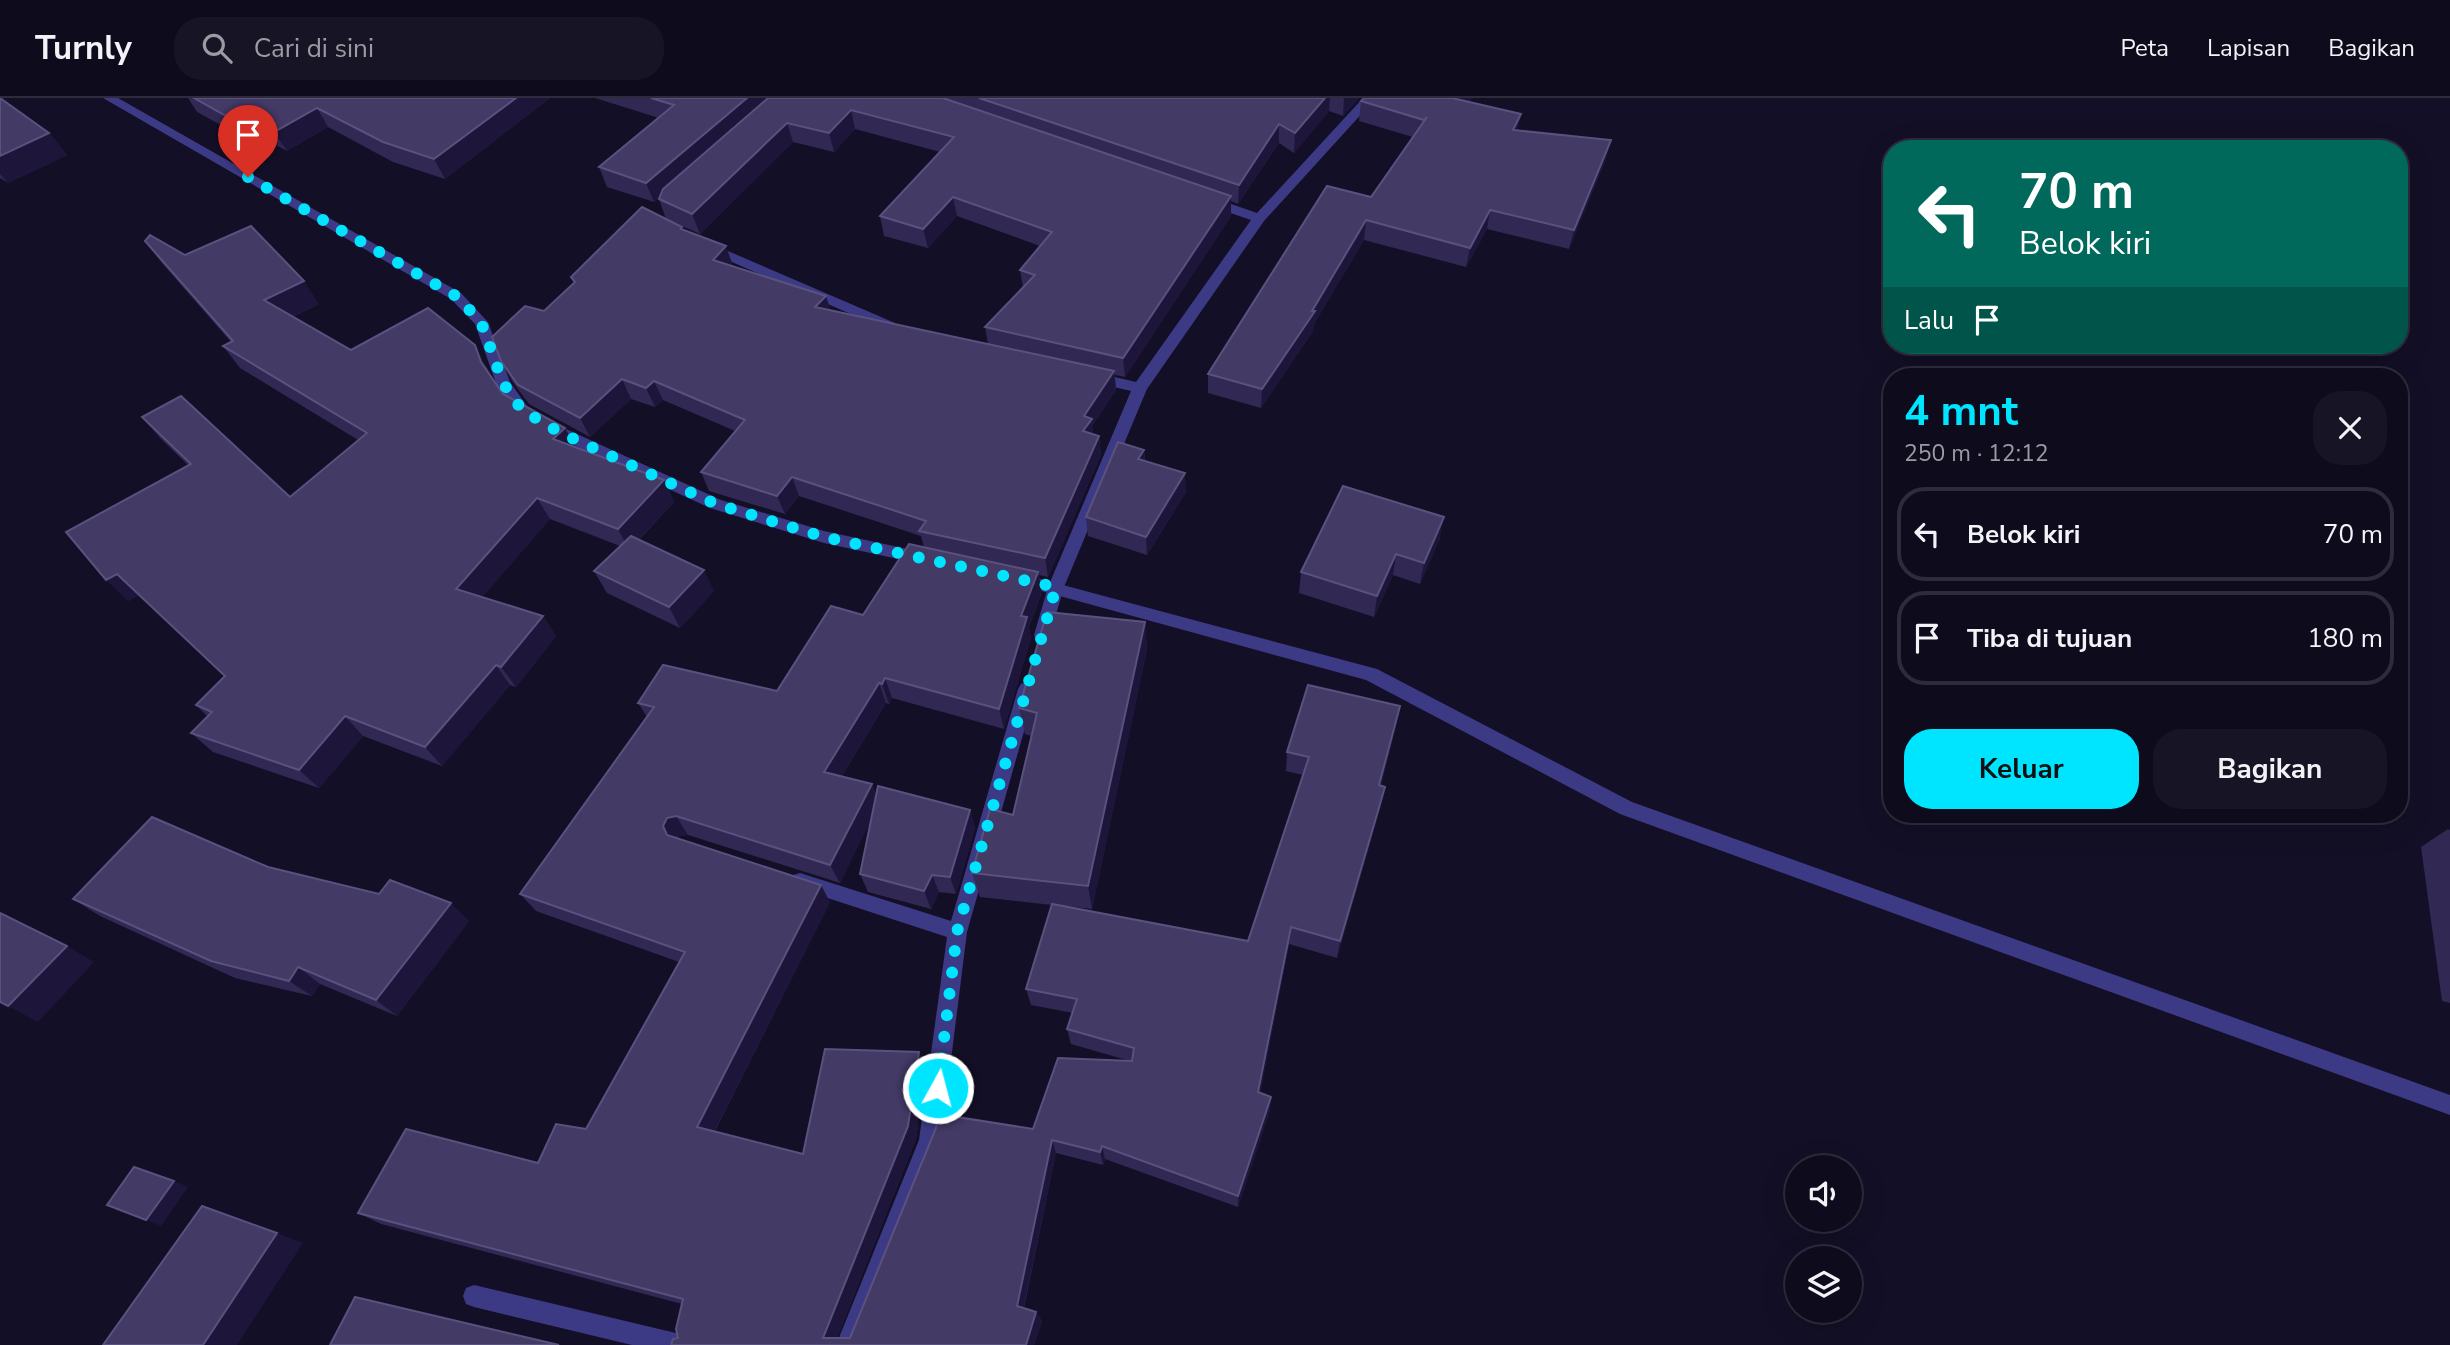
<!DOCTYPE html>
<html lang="id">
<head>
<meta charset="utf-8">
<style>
	body { margin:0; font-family:"Nunito Sans",sans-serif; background:#171425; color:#f1f3f6; height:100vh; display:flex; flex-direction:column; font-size:26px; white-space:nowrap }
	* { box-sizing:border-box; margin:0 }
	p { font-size:23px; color:#9b9ba3 }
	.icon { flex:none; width:38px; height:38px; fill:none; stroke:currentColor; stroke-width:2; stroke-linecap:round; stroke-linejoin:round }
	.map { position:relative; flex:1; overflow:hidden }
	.drawer { position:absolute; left:1883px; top:270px; width:525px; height:455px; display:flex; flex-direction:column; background:#0e0b1c; border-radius:28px; box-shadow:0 7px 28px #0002,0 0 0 2px #2e2b3b }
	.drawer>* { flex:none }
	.guide { position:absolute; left:1883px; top:42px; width:525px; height:214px; border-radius:28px; box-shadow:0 7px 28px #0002,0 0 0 2px #2e2b3b; background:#00695c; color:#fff; overflow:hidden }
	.buttons { position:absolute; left:1785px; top:1057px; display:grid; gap:14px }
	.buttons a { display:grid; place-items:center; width:77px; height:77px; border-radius:50%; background:#0e0b1c; box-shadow:0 7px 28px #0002,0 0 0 2px #2e2b3b; font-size:35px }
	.pin { position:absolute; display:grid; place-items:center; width:60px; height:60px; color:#fff; margin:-72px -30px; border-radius:50% 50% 50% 0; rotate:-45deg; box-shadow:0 0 7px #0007 }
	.pin .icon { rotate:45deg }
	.me { position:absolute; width:77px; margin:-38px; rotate:7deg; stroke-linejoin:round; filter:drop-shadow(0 0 5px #0008) }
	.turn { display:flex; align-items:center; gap:24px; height:147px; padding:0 21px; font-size:32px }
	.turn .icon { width:91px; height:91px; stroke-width:2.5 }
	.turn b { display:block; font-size:49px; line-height:60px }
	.then { display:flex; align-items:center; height:66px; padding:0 21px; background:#0003; gap:14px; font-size:26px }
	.round { display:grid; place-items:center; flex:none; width:74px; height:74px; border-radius:28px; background:#171425 }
	.overview { display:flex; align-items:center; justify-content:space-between; height:119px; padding:0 21px }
	h1 { font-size:42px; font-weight:700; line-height:52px; color:#00e5ff }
	.button { display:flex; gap:14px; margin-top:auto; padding:14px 21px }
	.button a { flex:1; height:80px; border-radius:28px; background:#00e5ff; color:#111; font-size:28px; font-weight:700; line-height:80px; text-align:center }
	.button a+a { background:#171425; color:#f1f3f6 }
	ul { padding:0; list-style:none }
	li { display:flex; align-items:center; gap:21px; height:94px; margin:0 14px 10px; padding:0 7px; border:4px solid #2e2b3b; border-radius:28px }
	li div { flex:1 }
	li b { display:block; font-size:26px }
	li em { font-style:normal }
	header { display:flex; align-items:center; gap:42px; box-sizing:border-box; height:98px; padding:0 35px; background:#0e0b1c; border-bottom:2px solid #2e2b3b }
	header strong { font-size:33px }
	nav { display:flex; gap:38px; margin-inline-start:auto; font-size:24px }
	.search { width:490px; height:63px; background:#171425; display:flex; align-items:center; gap:18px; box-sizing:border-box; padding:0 24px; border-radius:28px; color:#9b9ba3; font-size:26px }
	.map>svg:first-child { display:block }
</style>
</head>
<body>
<header>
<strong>Turnly</strong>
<div class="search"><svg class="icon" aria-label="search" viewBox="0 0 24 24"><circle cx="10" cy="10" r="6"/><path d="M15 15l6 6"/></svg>Cari di sini</div>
<nav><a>Peta</a><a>Lapisan</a><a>Bagikan</a></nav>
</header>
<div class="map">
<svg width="2450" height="1247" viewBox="0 0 2450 1247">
	<rect width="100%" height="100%" fill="#130f26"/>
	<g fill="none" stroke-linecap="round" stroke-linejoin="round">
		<!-- minor -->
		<g fill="#3d3a85" fill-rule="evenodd">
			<path d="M1363,0h13l-112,123 -117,168 -83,198 -14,48 -2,5h-12l-2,-5 14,-48 83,-196 -43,-10 -2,-4 2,-4 5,-1 43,10 115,-162 -47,-16v-6h10l43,15z"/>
			<path d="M707,144l188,81 2,3 -7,5 -5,-2 -183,-80 -2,-3z"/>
			<path d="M1027,584l6,2 3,5 -69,243 -26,208 -83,205h-22l83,-205 28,-203 -147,-48 -7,-2 -2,-6 2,-6 7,-2 151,48 67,-232 3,-5z"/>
			<path d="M474,1187l206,49 8,3 3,8h-59l-158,-38 -8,-3 -3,-8 3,-8z"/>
		</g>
		<!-- tertiary -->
		<g fill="#3d3a85" fill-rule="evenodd">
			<path d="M103,0h15l343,195 27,29 22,60 17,24 37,22 157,72 103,31 102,22 8,6 -2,4 -6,2 -102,-22 -114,-35 -156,-72 -37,-22 -21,-31 -21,-59 -24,-25z"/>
			<path d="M1018,475l359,96 255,133 818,293v20l-830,-301 -254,-134 -354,-97 -2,-4 2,-4z"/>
		</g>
	</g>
	<!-- wall -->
	<g fill="#312854">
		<path d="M0,0l49,35 18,22 -59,28 -8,-5z"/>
		<path d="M188,0h362l-105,81 -52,-17 -65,-35 -41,24 -37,-20 -9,5 -44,-24z"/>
		<path d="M595,0h764l-16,18 -14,-5 -35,42 -15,-10 -41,61 -7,-3v15l-106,161 -10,-2 1,15 -24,36 1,8 6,2 2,19 -53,122 -9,-2 3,18 -13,34 2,11 -27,91 -112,-31 -3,6 -3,-1 -44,73 30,8 4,10 94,16 5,18 -19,66 -17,-2 -8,17 -63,-17 -8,-18 10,-53 -30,62 -152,-48 -9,1 -1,3 152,63 -115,229 88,23 123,-87 -10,72 -79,199h13l183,-209 97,-68 -59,-17 -4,-15 6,-16 -42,-8 -5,-16 26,-84 -72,-8 -8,-24 41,-58 19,-79 -7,-2 -6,-26 126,-86 2,27 -55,260 -27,-3 183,35 55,-166 -17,-4 1,-19 109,-26 -15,59v20l-44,153 -48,-14 -29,149 10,17 -32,97 -133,-48 -2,6 -47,-12 -32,155 12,4 6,9 -8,24h-363l7,-7 4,-34 -301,-80 -23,-11 180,-50 48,-34 93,-167 -143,-51 -16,-17 127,-177 -9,-14 139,-12 86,-76 61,-68 -3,-11 -122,-40 -14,18 -76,-23 -8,-19 34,-41 -72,-31 -8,7 -24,-8 -41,38 -61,-33 -17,-23 -11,-20 43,-50 30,-27 -3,-7 113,-47 49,36 93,30 4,14 158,34 -3,-17 38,-39 -3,-18 20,-24 -83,-30 -29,32 -44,-12 -4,-20 60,-64 -85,-23 -21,23 -41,-10 -93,92 -34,-15 -7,-20v-1l-5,4 -47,-15 -8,-20 60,-49z"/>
		<path d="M1364,0h109l-5,4 53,12 -4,16 89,29 -37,90 -82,-20 -21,38 -102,-27 -50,84 -1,7 -52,77 -53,-15v-19l163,-177 42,-60 -54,-16 2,-20z"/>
		<path d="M145,143l174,63 -27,13 59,33 136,17 4,10 12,17 62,34 11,20 88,32 10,22 -35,38 75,51 -34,37 -73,-35 -13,-22 26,-25 -70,-27 -68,78 61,19 13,20 -40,51 -6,-2 -68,81 -79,-30 -44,52 -106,-36 -22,-19 16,-17 -11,-11 29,-29 -86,-81 -11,6 61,-135 -28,-27 -19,-22 148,80 68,-57 -118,-72 -17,-22 8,-4 -69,-79z"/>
		<path d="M1144,352l1,11 41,31 -39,63 -59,-19 -2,-19z"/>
		<path d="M1440,440l-20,46 -27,-9 -19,42 -75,-24 2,-21z"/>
		<path d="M2448,731l2,1v173l-8,-2 -21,-154z"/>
		<path d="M268,769l201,54 -72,95 -77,-32 -8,12 -77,-18 -135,-62 -27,-17z"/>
	</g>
	<!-- shaded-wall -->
	<g fill="#1d163a">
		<path d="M516,0h34l-105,81 -11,-20z"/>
		<path d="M747,0h28l-121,104 -8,-19z"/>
		<path d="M1325,0h5l-1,13 -35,42 1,-20z"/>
		<path d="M1344,0h15l-16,18z"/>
		<path d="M1451,0h22l-24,19z"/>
		<path d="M317,10l11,19 -41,24 -13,-19z"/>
		<path d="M851,12l4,19 -21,23 -5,-19z"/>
		<path d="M237,14l13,19 -9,5 -13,-19z"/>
		<path d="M1521,16l-4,19 -4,-3z"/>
		<path d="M787,25l6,19 -93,92 -8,-20z"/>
		<path d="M1279,26v19l-41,61 1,-19z"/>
		<path d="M49,35l18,22 -59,28 -8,-9v-18z"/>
		<path d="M1611,42l-5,19 -37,90 5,-19z"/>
		<path d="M1231,98v20l-106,161 -2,-19z"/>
		<path d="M953,99l4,19 -29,32 -5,-19z"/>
		<path d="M1490,112l-3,19 -21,38 4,-19z"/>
		<path d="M1366,122l-2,20 -50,84 -1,7 -52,77 1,-19 50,-78z"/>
		<path d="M726,148l7,20 -20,-6z"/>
		<path d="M304,183l15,23 -39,18 -16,-22z"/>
		<path d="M826,198l6,19 -17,-8z"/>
		<path d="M475,247l12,22 7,17 -13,-22z"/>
		<path d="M1114,273l2,19 -24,36 2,12 -11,-7 1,-15z"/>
		<path d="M622,281l9,20 -41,38 -10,-19z"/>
		<path d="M654,283l9,19 -8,7 -9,-19z"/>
		<path d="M565,330l12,22 -24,-11z"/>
		<path d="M1099,338l2,19 -53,122 -3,-19z"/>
		<path d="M1144,352l1,19 -7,-10z"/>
		<path d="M1185,375l1,19 -39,63 -1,-18z"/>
		<path d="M792,379l7,19 -14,18 -8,-18z"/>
		<path d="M664,382l10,22 -45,48 -11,-21z"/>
		<path d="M537,400l13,21 -78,90 -16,-20z"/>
		<path d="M1444,419l-4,21 -20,46 4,-21z"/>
		<path d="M1396,456l-3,21 -19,42 3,-21z"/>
		<path d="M704,472l10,21 -34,37 -11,-21z"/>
		<path d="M1038,474l4,21 -13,34 2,11 -27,91 -5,-20 22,-93z"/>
		<path d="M117,476l22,21 -11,6 -22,-21z"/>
		<path d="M543,518l13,20 -40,51 -15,-20z"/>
		<path d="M1145,524l2,27 -55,260 -4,-23z"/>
		<path d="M496,567l14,20 -68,81 -17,-19z"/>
		<path d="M885,580l7,20 -3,6 -7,-20z"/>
		<path d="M879,585l7,20 -53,88 -9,-19z"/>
		<path d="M1400,608l-4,20 -20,78 3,-19z"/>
		<path d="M345,618l18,20 -44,52 -20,-18z"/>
		<path d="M872,686l8,19 -40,80 -10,-18z"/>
		<path d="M1385,689l-4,18 -44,153 3,-17z"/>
		<path d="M970,712l5,18 -19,66 -6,-17z"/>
		<path d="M676,718l12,19 -9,1 -3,8 -9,-9 -4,-9 4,-8z"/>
		<path d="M932,777l7,17 -8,17 -7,-18z"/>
		<path d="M821,787l9,17 -120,238 -13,-13z"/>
		<path d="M451,805l18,18 -72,95 -21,-16z"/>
		<path d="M1291,829l-2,17 -31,162v-14z"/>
		<path d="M67,848l27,16 -56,60 -30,-16z"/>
		<path d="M298,869l22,17 -8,12 -23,-15z"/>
		<path d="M919,954l7,15 -10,72 -82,206 -11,-7z"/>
		<path d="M1271,999l-1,13 -32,97v-11z"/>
		<path d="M1052,1042l4,13 -34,162 -5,-9z"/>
		<path d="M1102,1048l3,13 -2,6 -3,-13z"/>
		<path d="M174,1083l14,6 -27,39 -15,-6z"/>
		<path d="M277,1135l26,10 -66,102h-34z"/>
		<path d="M1036,1214l6,9 -8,24h-8z"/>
	</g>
	<!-- building -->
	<g fill="#433a66" stroke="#5a527e" stroke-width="2">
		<path d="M0,0l49,35 -49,23z"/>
		<path d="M194,0h322l-82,61 -51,-17 -66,-34 -43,24 -37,-20 -9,5z"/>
		<path d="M651,0h96l-101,85 -47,-16 75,-62z"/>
		<path d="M768,0h175l288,98 -108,162 -138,-31 50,-52 -15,-5 32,-38 -99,-35 -30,32 -43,-13 74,-79 -103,-27 -22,23 -42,-10 -95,91 -33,-15 4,-10z"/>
		<path d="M979,0h346l-30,35 -16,-9 -40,61z"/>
		<path d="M1364,0h88l69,16 -8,16 98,10 -37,90 -84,-20 -20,38 -104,-28 -54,91h3l-53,78 -54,-15 119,-188 44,11 56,-80 -3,3 -63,-19z"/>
		<path d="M642,109l40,20 -1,2 45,17 -13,14 113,36 -11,11 299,64 -30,45 8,3 -9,12 16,5 -54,122 -126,-27 7,-10 -134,-44 -15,19 -76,-24 44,-52 -91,-39 -8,7 -24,-9 -42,39 -62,-33 -17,-24 -9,-24 33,-31 19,5 31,-29 -4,-5z"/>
		<path d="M251,128l53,55 -40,19 87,50 77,-42 47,37 6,17 22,32 62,34 -12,11 111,41 -46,49 -81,-31 -81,91 87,27 -42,51 -5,-2 -71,82 -80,-31 -46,54 -108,-37 21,-21 -16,-7 29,-29 -108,-102 -11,6 -40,-48 125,-68 -49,-47 39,-21 109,101 77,-64 -144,-87 10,-5 -88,-100 5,-6 35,20z"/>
		<path d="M1118,344l26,8 -6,9 47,14 -39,64 -60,-20z"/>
		<path d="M1343,388l101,31 -20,46 -28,-9 -19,42 -76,-24z"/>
		<path d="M631,438l73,34 -35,37 -75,-36z"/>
		<path d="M909,446l129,28 -17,44 6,1 -28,92 -114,-31 -3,6 -3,-1 -55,89 48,12 -42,81 -154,-49 -9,2 -4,8 4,9 154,50 -124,242 106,27 22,-105 94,3 -11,74 -85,212h27l86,-210 2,-14 95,15 25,-71 74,3 2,-13 -67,-19 10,-30 -51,-10 26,-85 196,37 61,-184 -22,-5 21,-67 92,21 -21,79 6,2 -45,154 -49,-14 -33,165 13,5 -33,99 -136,-50 -2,6 -48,-12 -35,166 19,6 -10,33h-355l2,-6 5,-1 -2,-9 7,-30 -325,-86 48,-84 132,34 18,-39 30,5 99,-177 -165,-58 134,-187 -16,-4 25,-38 114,26 54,-85 32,9z"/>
		<path d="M1047,514l98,10 -57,264 -116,-13 18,-64 23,6 24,-102 -18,-5z"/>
		<path d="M878,688l92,24 -20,67 -18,-2 -8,16 -64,-17z"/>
		<path d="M152,719l116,50 111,27 11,-14 61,23 -75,97 -78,-33 -9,14 -78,-20 -138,-62z"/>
		<path d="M0,815l67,33 -59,60 -8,-4z"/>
		<path d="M134,1069l40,14 -28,39 -39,-15z"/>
		<path d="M202,1108l75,27 -74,112h-100z"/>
		<path d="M355,1199l204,48h-229z"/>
	</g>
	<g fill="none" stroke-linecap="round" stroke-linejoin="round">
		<!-- route -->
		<path stroke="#00e5ff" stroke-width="12" stroke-dasharray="0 21.6" d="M248,79l208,119 25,26 22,61 19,27 37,22 157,72 108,33 232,50 -99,345 -19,156"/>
	</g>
</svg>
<div class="buttons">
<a><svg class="icon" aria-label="sound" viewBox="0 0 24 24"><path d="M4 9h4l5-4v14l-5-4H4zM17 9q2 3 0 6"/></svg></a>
<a><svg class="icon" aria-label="layers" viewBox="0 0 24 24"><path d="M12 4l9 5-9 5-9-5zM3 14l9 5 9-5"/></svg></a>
</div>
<div class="pin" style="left:248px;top:79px;background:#d93025"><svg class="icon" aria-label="arrive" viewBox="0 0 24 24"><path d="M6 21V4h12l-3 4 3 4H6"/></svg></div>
<svg class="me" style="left:938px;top:990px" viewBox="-20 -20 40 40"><circle r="17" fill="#00e5ff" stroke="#fff" stroke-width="3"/><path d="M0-11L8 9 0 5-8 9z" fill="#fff"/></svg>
<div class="guide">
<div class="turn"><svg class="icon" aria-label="left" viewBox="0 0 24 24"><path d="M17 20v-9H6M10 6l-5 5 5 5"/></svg><div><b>70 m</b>Belok kiri</div></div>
<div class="then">Lalu<svg class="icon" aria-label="arrive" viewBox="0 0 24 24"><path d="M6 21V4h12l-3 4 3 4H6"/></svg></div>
</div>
<section class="drawer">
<div class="overview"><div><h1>4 mnt</h1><p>250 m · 12:12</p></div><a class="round"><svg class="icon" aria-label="close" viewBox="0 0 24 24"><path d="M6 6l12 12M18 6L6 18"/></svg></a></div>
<ul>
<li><svg class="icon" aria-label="left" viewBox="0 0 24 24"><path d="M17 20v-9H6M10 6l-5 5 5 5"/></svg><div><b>Belok kiri</b></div><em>70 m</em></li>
<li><svg class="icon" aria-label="arrive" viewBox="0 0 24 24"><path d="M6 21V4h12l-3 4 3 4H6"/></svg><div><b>Tiba di tujuan</b></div><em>180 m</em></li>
</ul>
<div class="button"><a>Keluar</a><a>Bagikan</a></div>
</section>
</div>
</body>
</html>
